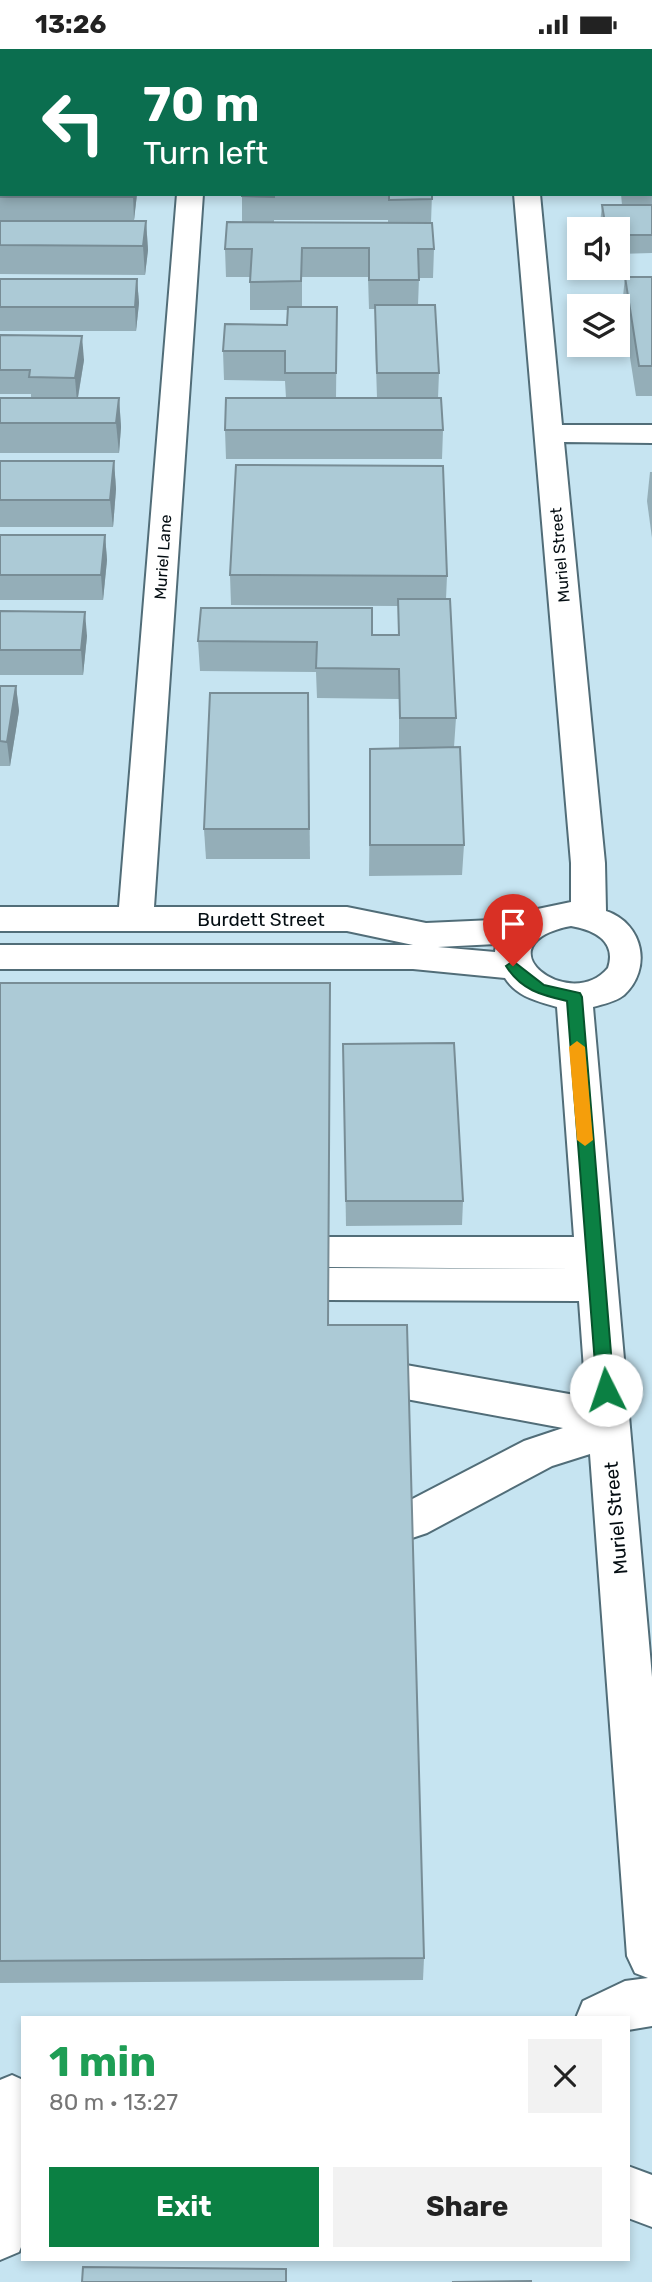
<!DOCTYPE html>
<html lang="en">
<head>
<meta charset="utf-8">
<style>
	body { margin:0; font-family:Rubik,sans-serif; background:#f2f2f2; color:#222; height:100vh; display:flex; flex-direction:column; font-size:26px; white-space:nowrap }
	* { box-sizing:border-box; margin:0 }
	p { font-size:23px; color:#767676 }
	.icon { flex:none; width:38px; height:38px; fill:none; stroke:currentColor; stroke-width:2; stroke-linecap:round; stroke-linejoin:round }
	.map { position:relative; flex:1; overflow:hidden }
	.side { position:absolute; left:21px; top:1967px; width:609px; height:245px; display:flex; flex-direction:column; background:#fff; border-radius:0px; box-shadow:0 4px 10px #0003 }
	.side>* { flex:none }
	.guide { position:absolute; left:0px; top:0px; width:653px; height:147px; box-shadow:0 4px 10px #0003; background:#0b6e4f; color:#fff; overflow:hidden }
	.controls { position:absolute; left:567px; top:168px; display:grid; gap:14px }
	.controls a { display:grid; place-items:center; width:63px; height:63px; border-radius:0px; background:#fff; box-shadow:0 4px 10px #0003; font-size:35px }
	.pin { position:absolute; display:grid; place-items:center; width:60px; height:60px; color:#fff; margin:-72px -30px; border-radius:50% 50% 50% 0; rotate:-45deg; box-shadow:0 0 7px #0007 }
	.pin .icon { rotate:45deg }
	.me { position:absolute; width:77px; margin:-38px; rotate:356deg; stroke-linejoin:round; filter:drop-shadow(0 0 5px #0008) }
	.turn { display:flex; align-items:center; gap:24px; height:147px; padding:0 28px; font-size:32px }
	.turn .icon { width:91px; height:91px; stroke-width:2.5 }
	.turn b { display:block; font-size:49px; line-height:60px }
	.round { display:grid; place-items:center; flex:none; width:74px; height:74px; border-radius:0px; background:#f2f2f2 }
	.overview { display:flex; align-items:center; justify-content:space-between; height:119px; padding:0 28px }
	h1 { font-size:42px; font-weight:700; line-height:52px; color:#1e9e55 }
	.primary-button { display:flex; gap:14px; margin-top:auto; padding:14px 28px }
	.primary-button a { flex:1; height:80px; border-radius:0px; background:#0b8043; color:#fff; font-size:28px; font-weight:700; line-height:80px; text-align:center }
	.primary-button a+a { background:#f2f2f2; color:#222 }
	.status { display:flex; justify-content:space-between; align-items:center; height:49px; padding:0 35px; background:#fff; direction:ltr }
	.status svg { height:19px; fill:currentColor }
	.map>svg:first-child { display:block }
</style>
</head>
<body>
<div class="status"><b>13:26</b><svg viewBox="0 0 49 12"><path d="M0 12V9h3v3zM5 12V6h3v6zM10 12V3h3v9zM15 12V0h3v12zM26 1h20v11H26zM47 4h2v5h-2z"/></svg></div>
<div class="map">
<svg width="652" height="2233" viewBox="0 0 652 2233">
	<rect width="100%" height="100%" fill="#c6e4f1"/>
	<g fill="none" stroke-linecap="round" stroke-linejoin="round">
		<!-- minor casing -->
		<g stroke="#516d78" stroke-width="4">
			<g id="minor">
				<rect x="0" y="43" width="2" height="14"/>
				<rect x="651" y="44" width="1" height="14"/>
				<path d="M177,145h26l-49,713h193l79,16 89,-4 13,-8 43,-9v-39l-57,-669h26l22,231h90v18l-88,-1 41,421 1,48c38,13 46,58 18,84 -9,7 -20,9 -31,12l59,670v349l-24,4v-12h-52l7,-17 42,-20 23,-3 -13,-5 -8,-17 -37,-502 -38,12 -125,67 -15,5 -15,-5 -7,-13 7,-13 127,-66 39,-13 -157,-29 -15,-5 -6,-12 6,-12 15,-5 180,32 -7,-96 -250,-1 -14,-5 -6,-11 6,-11 14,-5 247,1 -247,-2 -14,-4 -6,-11 6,-11 14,-4h245l-17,-230c-20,-6 -40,-10 -52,-29l-92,-9h-413v-24h413l-66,-14h-347v-24h119zM571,877c23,4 46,15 37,42 -38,46 -130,-24 -37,-42zM496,895l-1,8 -57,-5z"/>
				<path d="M12,2026l11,5v162l-4,10 -19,8v-180z"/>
				<path d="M628,2117l24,9v52l-24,-9z"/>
			</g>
		</g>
		<!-- minor -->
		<use href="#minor" fill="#fff" fill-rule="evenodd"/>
	</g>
	<!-- wall -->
	<g fill="#94aeb8" fill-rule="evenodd">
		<path d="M0,0h108v2h-106v8h-2z"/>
		<rect x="155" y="0" width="75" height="2"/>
		<rect x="318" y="0" width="74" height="2"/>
		<path d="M430,0h64l-1,2h-63z"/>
		<path d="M532,0h93v2h-92z"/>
		<path d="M0,53h2v92h135l-3,26 -134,1z"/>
		<path d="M651,96h1v108l-34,1v-25h-17l-1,-5 2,-19h20l-1,-11h30z"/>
		<path d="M242,145h190l-1,29 3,26 -1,29h-14l-1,27 21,68 -1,25 5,32 -1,29h-216l-1,-29 61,-32 -1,-17 -61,-1 -1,-29 64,-26 1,-15h-38v-33h-24l-1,-28 17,-27zM274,171h114v3l-114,-1zM302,228h66l1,32h6v25l2,64h-41l1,-91h-35z"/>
		<path d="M0,172h146l2,29 -3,25 -145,-1z"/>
		<path d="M625,228h27v119h-16l-14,-90z"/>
		<path d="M0,230h137l2,24 -3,28h-136z"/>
		<path d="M0,286l84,25 -6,38h41l2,29 -2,26h-119v-55h31v-4h-31z"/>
		<path d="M0,412h114l2,28 -3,38h-113z"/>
		<path d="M650,423h2v66l-5,-37z"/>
		<path d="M0,486h105l2,25 -4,40h-103z"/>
		<path d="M230,526l217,1 -1,23 10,119 -2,29 10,98 -2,30 -93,1 1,-97 29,-31v-49l-82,-1 -1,-26 -116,-1 -2,-30 200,-6v-29l-167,-1z"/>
		<path d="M0,562l87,25 -4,39h-83z"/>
		<path d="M0,637h16l3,25 -9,55h-10z"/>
		<path d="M308,644l2,166h-104l-2,-30z"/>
		<path d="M0,934l329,342 95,633 -1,22 -423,3z"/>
		<path d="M343,995l120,157 -1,24 -116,1z"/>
	</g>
	<!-- shaded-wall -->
	<g fill="#788d96">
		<path d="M133,145h4l-3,26z"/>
		<path d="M146,172l2,29 -3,25 -2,-29z"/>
		<path d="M137,230l2,24 -3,28 -1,-24z"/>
		<path d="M82,287l2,24 -7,42 -2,-24z"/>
		<path d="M119,349l2,29 -2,26 -3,-30z"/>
		<path d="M114,412l2,28 -3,38 -3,-27z"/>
		<path d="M105,486l2,25 -4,40 -2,-25z"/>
		<path d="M85,563l2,24 -4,39 -2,-25z"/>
		<path d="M16,637l3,25 -9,55 -3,-24z"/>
	</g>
	<!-- building -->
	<g fill="#accad6" stroke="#788d96" stroke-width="2">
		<rect x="0" y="53" width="2" height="23"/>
		<path d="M0,96h2v49h131v3h-133z"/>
		<rect x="651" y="96" width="1" height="42"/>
		<path d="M242,145h32v3l-32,-1z"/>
		<path d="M389,145h43v5l-43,1z"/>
		<path d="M602,156h50v30h-34v-6h-12z"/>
		<path d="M0,172h146l-3,25 -143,-1z"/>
		<path d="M227,173l205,1 2,26h-16l1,31h-50v-32h-67l-1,33 -51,1 2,-33h-27z"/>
		<path d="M625,228h27v89h-13z"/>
		<path d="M0,230h137l-2,28h-135z"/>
		<path d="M375,256h60l4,68h-62z"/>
		<path d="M288,258h49l-1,66h-51v-22h-62l2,-27 62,1z"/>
		<path d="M0,286l82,1 -7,42 -46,-1 1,-7h-30z"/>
		<path d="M0,349h119l-3,25h-116z"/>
		<path d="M226,349h215l2,32h-218z"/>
		<path d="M0,412h114l-4,39h-110z"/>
		<path d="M236,416l207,1 4,110 -217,-1z"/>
		<path d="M0,486h105l-4,40h-101z"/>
		<path d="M398,550h52l6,119h-56l-1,-49 -83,-1 1,-26 -119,-1 3,-33h171v27h27z"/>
		<path d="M0,562l85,1 -4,38h-81z"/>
		<path d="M0,637h16l-9,56 -7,-1z"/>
		<path d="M210,644h98l1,136h-105z"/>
		<path d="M460,698l4,98h-94v-96z"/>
		<path d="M0,934h330l-2,342h79l17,633 -424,3z"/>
		<path d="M454,994l9,158h-117l-3,-157z"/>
		<path d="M83,2218l203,2v13h-204z"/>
		<path d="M531,2232v1h-79z"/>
	</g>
	<!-- route -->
	<path fill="#0b8043" stroke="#07532c" stroke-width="2" d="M513,912l31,24 36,8 2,4 32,393 -2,5h-12l-3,-5 -30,-389c-26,-6 -46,-11 -61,-35z"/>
	<!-- slow -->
	<path fill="#f59e0b" d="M577,992l8,6 8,93 -8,6 -8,-6 -8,-93z"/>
	<g text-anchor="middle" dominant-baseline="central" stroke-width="5" stroke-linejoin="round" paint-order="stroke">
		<!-- far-street labels -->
		<g font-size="16" fill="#040d12" stroke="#fff">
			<text transform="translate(560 506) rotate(-95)">Muriel Street</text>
			<text transform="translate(163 508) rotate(-86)">Muriel Lane</text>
		</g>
		<!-- street labels -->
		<g font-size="19" fill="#040d12" stroke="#fff">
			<text x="261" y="870">Burdett Street</text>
			<text transform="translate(616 1469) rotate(-95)">Muriel Street</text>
		</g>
	</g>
</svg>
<div class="controls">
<a><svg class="icon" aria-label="sound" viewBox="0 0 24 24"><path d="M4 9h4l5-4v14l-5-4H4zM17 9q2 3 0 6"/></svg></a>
<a><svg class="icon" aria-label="layers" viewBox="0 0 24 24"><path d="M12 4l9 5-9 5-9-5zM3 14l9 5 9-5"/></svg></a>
</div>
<div class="pin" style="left:513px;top:917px;background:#d93025"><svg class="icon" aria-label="arrive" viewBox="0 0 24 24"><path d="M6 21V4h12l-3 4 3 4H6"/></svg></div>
<svg class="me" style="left:606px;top:1341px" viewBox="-20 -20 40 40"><circle r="19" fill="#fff"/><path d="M0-13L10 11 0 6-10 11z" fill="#0b8043"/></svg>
<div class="guide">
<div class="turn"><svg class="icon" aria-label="left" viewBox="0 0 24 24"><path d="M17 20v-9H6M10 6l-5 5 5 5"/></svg><div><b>70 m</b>Turn left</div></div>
</div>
<section class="side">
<div class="overview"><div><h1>1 min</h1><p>80 m · 13:27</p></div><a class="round"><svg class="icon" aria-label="close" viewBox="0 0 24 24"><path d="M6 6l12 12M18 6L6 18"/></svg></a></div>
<div class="primary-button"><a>Exit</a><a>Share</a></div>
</section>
</div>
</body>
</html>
